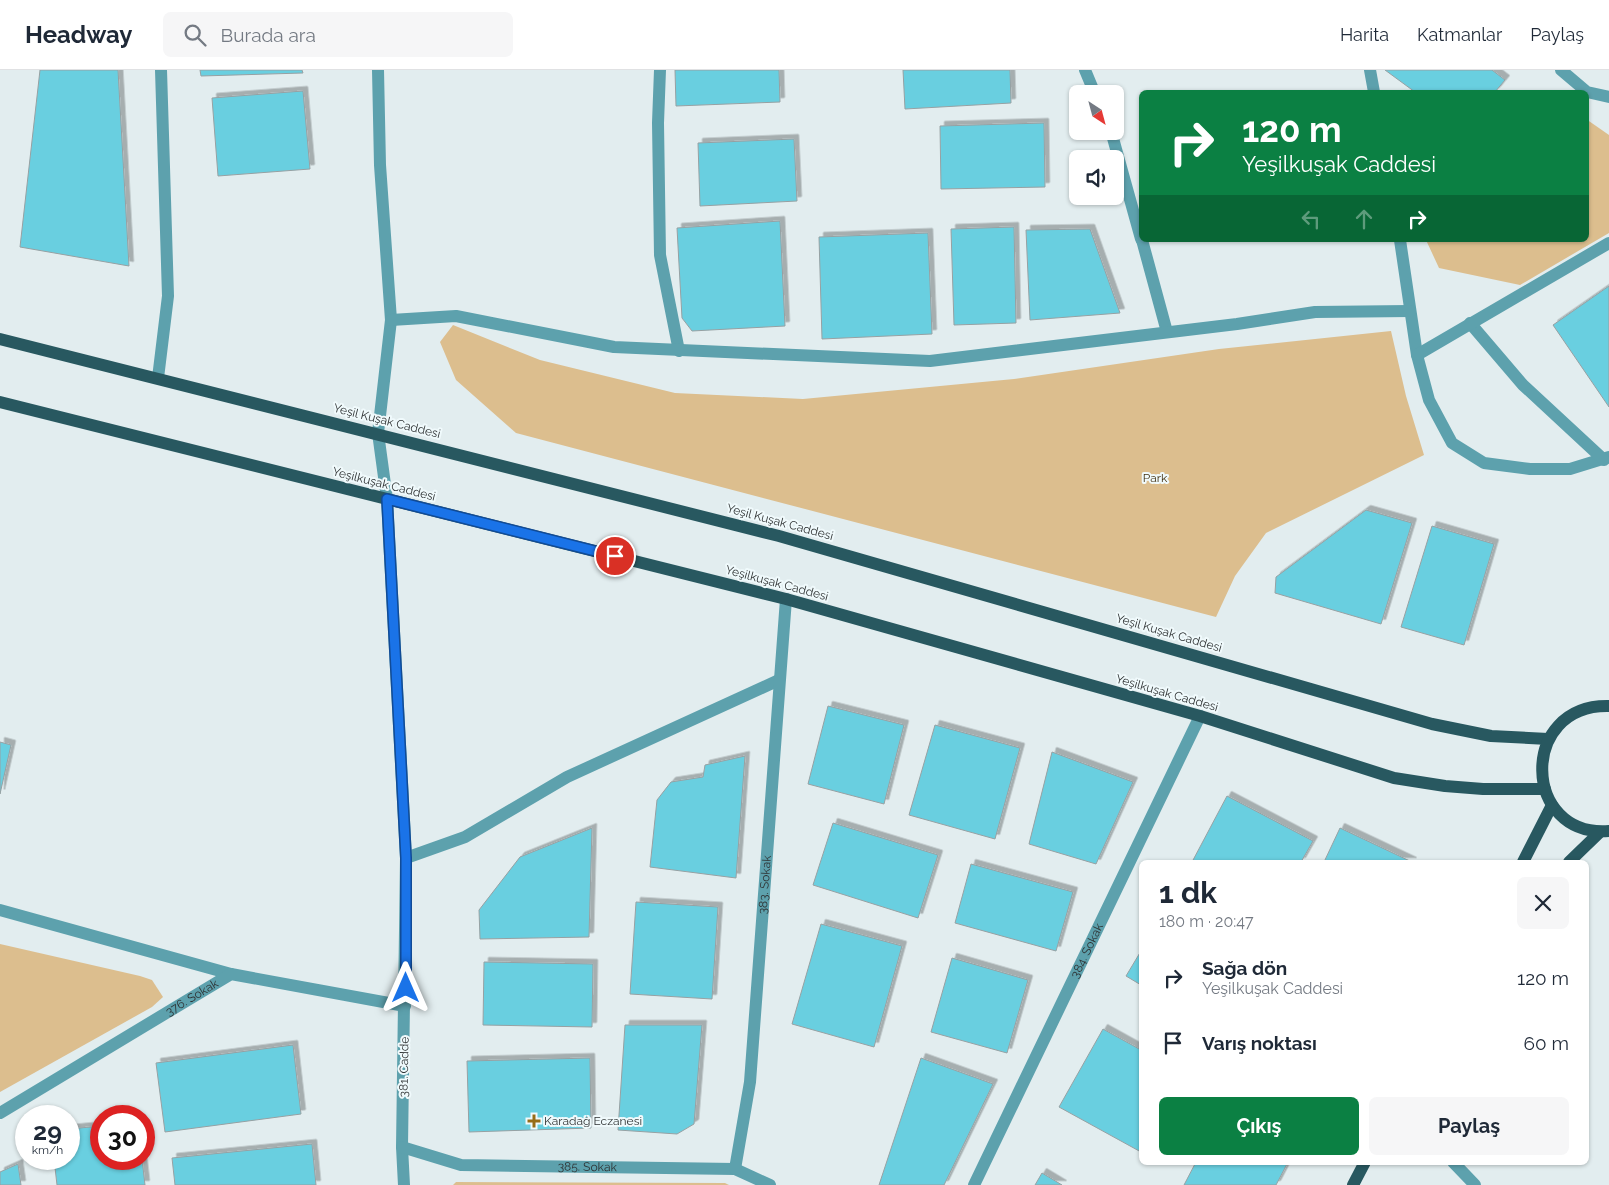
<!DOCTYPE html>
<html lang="tr">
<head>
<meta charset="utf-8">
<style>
	body { margin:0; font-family:Raleway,sans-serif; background:#f6f6f7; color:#1f2937; height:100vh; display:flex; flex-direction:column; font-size:19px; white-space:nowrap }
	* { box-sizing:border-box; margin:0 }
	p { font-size:16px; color:#747a83 }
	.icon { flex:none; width:28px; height:28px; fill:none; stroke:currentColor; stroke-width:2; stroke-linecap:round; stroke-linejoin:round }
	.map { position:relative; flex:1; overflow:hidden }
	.sheet { position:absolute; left:1139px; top:790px; width:450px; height:305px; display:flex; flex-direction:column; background:#fff; border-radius:8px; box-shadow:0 1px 4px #0004 }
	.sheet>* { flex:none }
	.hud { position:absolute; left:1139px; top:20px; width:450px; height:152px; border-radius:8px; box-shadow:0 1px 4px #0004; background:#0b8043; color:#fff; overflow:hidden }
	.needle { width:32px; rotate:144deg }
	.tools { position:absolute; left:1069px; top:15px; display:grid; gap:10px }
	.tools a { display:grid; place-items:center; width:55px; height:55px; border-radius:8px; background:#fff; box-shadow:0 1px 4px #0004; font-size:25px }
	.speed { position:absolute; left:15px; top:1035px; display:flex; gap:10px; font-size:25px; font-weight:700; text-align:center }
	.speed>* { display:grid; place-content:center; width:65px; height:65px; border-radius:50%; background:#fff; box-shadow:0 1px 4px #0004; line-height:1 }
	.speed small { font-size:12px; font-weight:400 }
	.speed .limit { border:8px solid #d22; background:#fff; color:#111 }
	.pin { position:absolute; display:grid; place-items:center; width:42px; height:42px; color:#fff; margin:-21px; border:2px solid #fff; border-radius:50%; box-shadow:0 1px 5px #0007 }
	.me { position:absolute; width:55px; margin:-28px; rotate:0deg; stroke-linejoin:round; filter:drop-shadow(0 0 4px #0008) }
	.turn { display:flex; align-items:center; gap:18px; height:105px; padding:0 20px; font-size:22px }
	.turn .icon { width:65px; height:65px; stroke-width:2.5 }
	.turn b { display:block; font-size:35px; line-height:42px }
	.lanes { display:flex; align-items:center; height:48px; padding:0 20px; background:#0003; justify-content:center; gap:25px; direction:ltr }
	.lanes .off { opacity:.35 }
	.round { display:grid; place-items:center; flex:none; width:52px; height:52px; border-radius:8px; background:#f6f6f7 }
	.overview { display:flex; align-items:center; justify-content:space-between; height:85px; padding:0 20px }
	h1 { font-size:30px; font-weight:700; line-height:38px }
	.cta { display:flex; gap:10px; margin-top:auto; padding:10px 20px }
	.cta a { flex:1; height:58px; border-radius:8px; background:#0b8043; color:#fff; font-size:20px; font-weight:700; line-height:58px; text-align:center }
	.cta a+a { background:#f6f6f7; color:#1f2937 }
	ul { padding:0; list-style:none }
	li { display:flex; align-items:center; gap:15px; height:65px; padding:0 20px }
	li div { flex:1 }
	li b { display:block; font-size:19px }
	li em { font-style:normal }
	header { display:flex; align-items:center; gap:30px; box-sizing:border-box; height:70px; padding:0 25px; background:#fff; border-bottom:1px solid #e0e1e3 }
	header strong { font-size:24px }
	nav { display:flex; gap:28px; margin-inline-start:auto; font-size:18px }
	.search { width:350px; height:45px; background:#f6f6f7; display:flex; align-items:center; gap:12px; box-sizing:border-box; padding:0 18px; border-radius:8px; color:#747a83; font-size:19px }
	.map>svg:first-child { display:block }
</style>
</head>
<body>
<header>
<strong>Headway</strong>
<div class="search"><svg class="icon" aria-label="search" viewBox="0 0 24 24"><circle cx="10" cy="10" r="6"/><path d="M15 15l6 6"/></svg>Burada ara</div>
<nav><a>Harita</a><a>Katmanlar</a><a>Paylaş</a></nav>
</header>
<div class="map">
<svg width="1609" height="1115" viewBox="0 0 1609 1115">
	<defs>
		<filter id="shadow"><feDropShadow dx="4.5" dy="-4.5" stdDeviation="0" flood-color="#0004"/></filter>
	</defs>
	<rect width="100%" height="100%" fill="#e2edef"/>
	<!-- green -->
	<g fill="#dcbe8e">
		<path d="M1586,49l23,16v98l-89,52 -81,-17 -13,-28h160z"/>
		<path d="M453,255l87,35 135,33 128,6 211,-20 205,-30 172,-18 15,65 18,59 -158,78 -31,43 -19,41 -700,-184 -60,-53 -16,-38z"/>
		<path d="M0,874l140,32 12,4 11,17 -11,10 -152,85z"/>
		<path d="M456,1112l269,1 4,2h-276z"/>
	</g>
	<!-- building -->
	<g fill="#69cfe0" stroke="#97a1a3" filter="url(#shadow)">
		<path d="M40,0h78l11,196 -109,-19z"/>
		<path d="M200,0h102l1,3 -102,3z"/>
		<path d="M675,0h104l1,32 -104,4z"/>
		<path d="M903,0h107l1,33 -106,6z"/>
		<path d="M1385,0h107l13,10 -10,12h-80z"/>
		<path d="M303,21l7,78 -92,7 -6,-78z"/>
		<path d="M1044,53l1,64 -104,2 -1,-63z"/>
		<path d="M794,69l3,62 -97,5 -2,-63z"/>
		<path d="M780,151l5,105 -93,5 -10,-13 -5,-90z"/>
		<path d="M1014,157l2,96 -62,2 -3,-96z"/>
		<path d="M1090,159l30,84 -90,7 -4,-90z"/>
		<path d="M928,163l4,101 -110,5 -3,-102z"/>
		<path d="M1609,216v121l-56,-82z"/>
		<path d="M1366,440l46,13 -31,101 -106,-31 1,-16z"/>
		<path d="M1432,456l62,18 -30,101 -63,-18z"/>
		<path d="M828,636l76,19 -20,79 -76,-20z"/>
		<path d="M935,655l85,23 -25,91 -86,-24z"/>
		<path d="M0,672l11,3 -11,49z"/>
		<path d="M1052,682l81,30 -37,82 -67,-20z"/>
		<path d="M745,686l-9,122 -86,-11 7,-67 14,-18 32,-5 2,-12z"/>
		<path d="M1227,726l86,45 -12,21h-109z"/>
		<path d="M833,753l105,32 -20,63 -105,-33z"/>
		<path d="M592,758l-3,109 -109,2 -1,-29 41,-53z"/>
		<path d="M1340,758l72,34h-88z"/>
		<path d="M971,794l102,28 -17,59 -101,-28z"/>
		<path d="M636,832l82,5 -6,92 -82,-5z"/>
		<path d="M821,854l81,22 -28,101 -82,-23z"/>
		<path d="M1141,881v34l-15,-9z"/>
		<path d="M952,888l76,22 -21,73 -76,-21z"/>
		<path d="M484,892l109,2 -1,63 -109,-2z"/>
		<path d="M625,955h77l-8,99 -17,10 -59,-4z"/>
		<path d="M1103,959l38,21v102l-82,-45z"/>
		<path d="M293,975l8,69 -136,18 -9,-69z"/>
		<path d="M590,988l1,70 -122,4 -2,-71z"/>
		<path d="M921,988l72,26 -49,101h-65z"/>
		<path d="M101,1056v33h41l3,26h-88l-3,-26h15v-30z"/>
		<path d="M312,1074l4,41h-141l-3,-27z"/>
		<path d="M1196,1092h92l-12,23h-92z"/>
		<path d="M18,1094l3,21h-21v-13z"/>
		<path d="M1042,1103l20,12h-27z"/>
	</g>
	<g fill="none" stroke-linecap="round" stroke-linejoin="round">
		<!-- minor -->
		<g stroke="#5da1ad" stroke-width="12">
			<path d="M378,0l2,95 11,155 -13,113 9,66 19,359 -4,289 2,38"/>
			<path d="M660,0l-2,53 2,132 19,96"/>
			<path d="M1085,0l10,24"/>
			<path d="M1370,0l4,22"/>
			<path d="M1561,0l26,22 22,5"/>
			<path d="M1111,61l30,108"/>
			<path d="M1142,170l25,92"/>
			<path d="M1400,170l17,115 12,45 23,43 32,20 46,6h40l39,-12"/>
			<path d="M391,250l65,-4 158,31 316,14 307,-37 78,-12 95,-1"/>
			<path d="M1470,253l53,62 81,75"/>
			<path d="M1417,285l192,-112"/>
			<path d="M158,308l10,-82 -7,-226"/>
			<path d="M406,788l59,-21 102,-60 212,-97"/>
			<path d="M0,840l231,64"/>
			<path id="s1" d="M0,1043l231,-139 174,32"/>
			<path id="s2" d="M402,1077l59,18 274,4 35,16"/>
			<path d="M1453,1092l22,23"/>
			<path id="s3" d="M735,1099l15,-87 36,-483"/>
			<path id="s4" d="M974,1115l226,-469"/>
		</g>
		<!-- major -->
		<g stroke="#285860" stroke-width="12">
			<path d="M0,269l779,197 653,188 59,12 57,3"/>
			<path d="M0,332l786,197 414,117 194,62 51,8 38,3h62"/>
			<path d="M1609,636c-91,-2 -87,132 0,125"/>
			<path d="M1523,792l29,-57"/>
			<path d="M1569,792l31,-30"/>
			<path d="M1353,1115l12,-23"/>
		</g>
	</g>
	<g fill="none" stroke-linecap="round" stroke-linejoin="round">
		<!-- route casing -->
		<g stroke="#114b97" stroke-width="12">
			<path id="route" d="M406,918v-130l-19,-359 228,57"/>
		</g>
		<!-- route -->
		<use href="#route" stroke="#1a73e8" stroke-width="9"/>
	</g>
	<!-- markers -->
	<path fill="#966d18" stroke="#f0fafc" stroke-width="2" d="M531.5 1043.5h5v5h5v5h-5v5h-5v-5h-5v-5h5z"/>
	<g text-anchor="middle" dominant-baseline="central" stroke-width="4" stroke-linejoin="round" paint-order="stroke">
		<!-- street labels -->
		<g font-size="12" fill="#2e3233" stroke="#f0fafc">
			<text transform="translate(387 351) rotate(14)">Yeşil Kuşak Caddesi</text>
			<text transform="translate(384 414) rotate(14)">Yeşilkuşak Caddesi</text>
			<text transform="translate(780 452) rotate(15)">Yeşil Kuşak Caddesi</text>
			<text transform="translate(777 513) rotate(15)">Yeşilkuşak Caddesi</text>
			<text transform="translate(1169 563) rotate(16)">Yeşil Kuşak Caddesi</text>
			<text transform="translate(1167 623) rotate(16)">Yeşilkuşak Caddesi</text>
			<text stroke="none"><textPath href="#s3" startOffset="286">383. Sokak</textPath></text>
			<text stroke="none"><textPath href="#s4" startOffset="260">384. Sokak</textPath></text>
			<text stroke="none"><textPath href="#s1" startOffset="224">376. Sokak</textPath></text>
			<text transform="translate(404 997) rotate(-89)">381. Cadde</text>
			<text stroke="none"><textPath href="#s2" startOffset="188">385. Sokak</textPath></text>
		</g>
		<!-- park labels -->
		<g font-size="12" fill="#423112" stroke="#f0fafc">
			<text x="1155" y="408">Park</text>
		</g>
		<!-- poi labels -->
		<g font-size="12" fill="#2e3233" stroke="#f0fafc" text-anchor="start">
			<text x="544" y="1051">Karadağ Eczanesi</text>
		</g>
	</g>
</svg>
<div class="tools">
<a><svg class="needle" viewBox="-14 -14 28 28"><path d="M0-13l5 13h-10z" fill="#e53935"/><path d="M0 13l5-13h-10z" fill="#747a83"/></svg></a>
<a><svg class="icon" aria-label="sound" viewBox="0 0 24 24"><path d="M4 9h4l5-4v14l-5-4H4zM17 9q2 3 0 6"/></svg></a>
</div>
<div class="speed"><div>29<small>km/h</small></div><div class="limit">30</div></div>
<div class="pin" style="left:615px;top:486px;background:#d93025"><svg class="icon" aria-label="arrive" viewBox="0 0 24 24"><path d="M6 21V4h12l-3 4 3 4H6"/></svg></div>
<svg class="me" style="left:406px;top:918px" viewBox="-20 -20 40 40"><path d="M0-17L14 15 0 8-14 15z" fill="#1a73e8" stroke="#fff" stroke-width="4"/></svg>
<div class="hud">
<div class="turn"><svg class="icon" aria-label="right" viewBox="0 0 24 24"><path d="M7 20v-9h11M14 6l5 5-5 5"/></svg><div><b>120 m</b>Yeşilkuşak Caddesi</div></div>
<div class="lanes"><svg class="icon off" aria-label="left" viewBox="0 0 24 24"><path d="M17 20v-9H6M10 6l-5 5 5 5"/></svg><svg class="icon off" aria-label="ahead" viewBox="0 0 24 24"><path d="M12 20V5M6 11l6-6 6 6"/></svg><svg class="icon" aria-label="right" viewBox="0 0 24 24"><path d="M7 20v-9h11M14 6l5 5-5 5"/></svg></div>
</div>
<section class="sheet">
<div class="overview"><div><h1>1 dk</h1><p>180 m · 20:47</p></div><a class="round"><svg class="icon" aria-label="close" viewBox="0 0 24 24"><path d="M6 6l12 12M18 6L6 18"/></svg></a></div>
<ul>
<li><svg class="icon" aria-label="right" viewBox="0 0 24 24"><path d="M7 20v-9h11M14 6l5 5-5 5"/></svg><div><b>Sağa dön</b><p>Yeşilkuşak Caddesi</p></div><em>120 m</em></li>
<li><svg class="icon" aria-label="arrive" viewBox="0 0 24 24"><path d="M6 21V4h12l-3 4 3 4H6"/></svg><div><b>Varış noktası</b></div><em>60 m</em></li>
</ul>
<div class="cta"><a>Çıkış</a><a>Paylaş</a></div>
</section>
</div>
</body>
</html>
